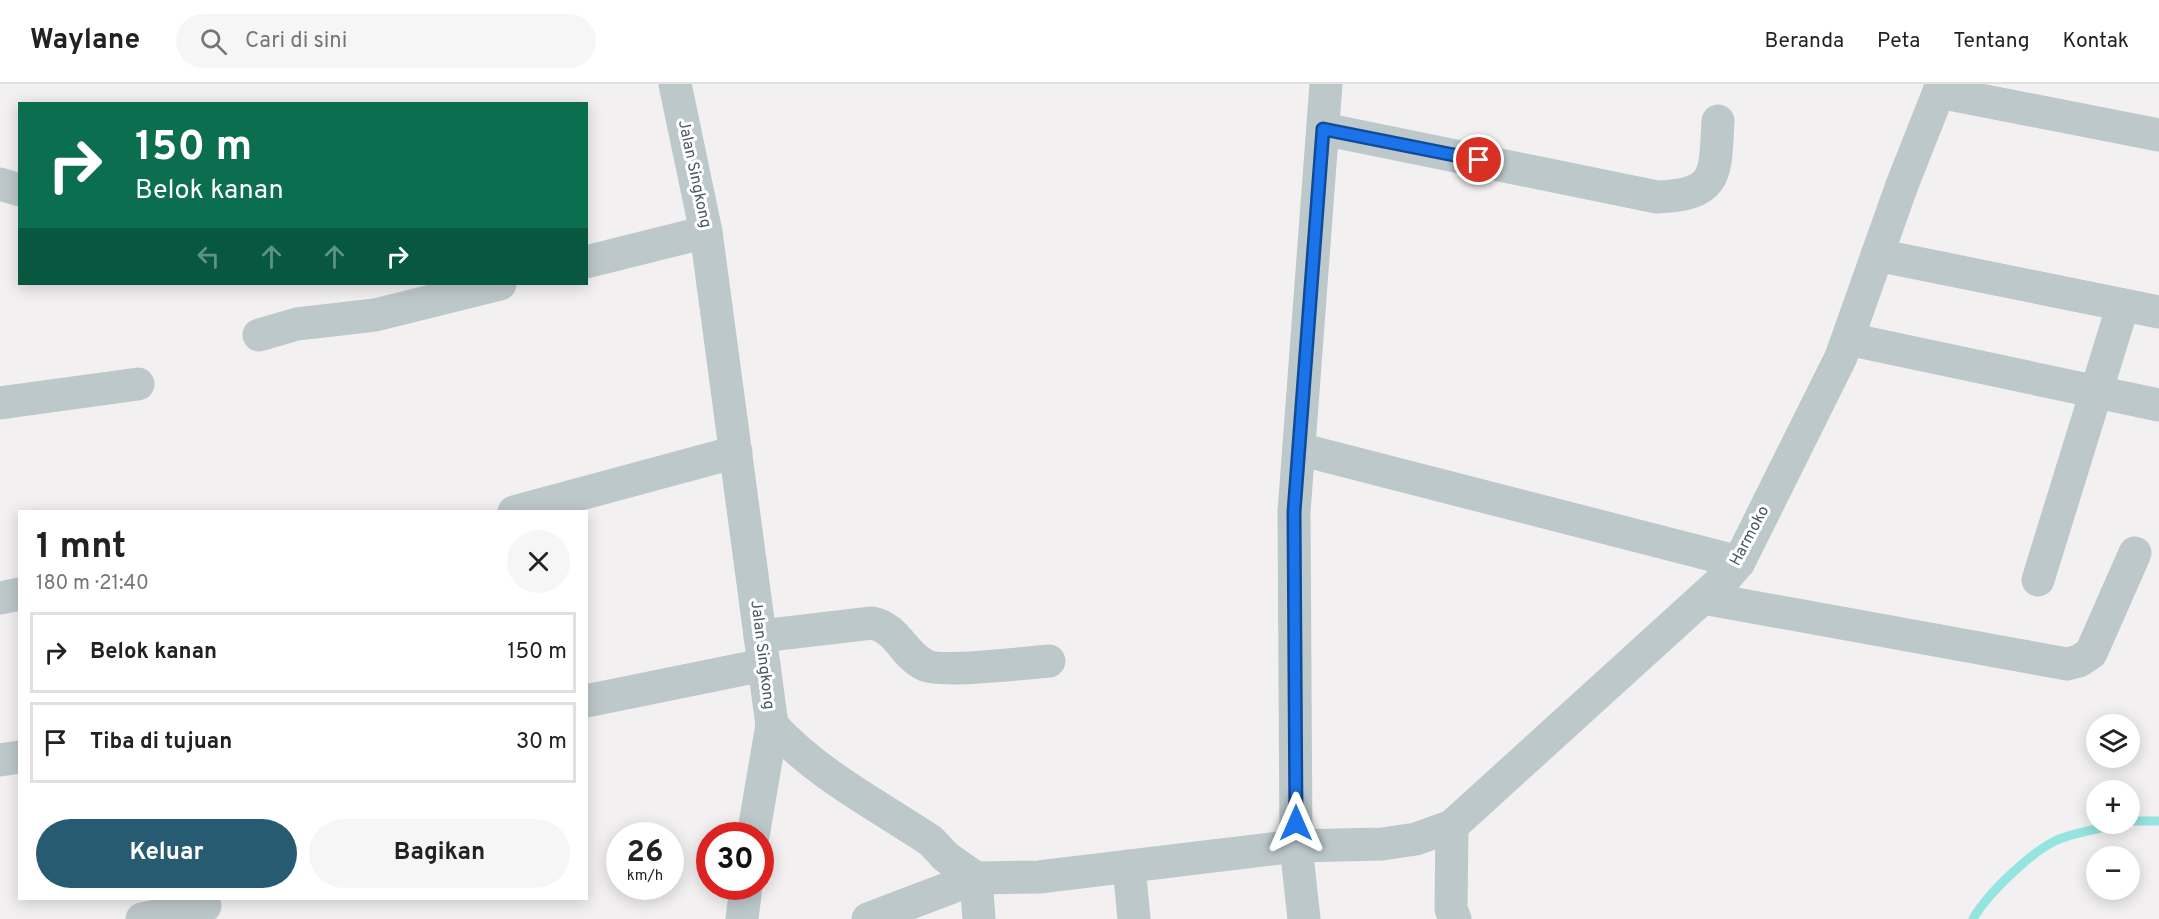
<!DOCTYPE html>
<html lang="id">
<head>
<meta charset="utf-8">
<style>
	body { margin:0; font-family:Overpass,sans-serif; background:#f6f6f6; color:#222; height:100vh; display:flex; flex-direction:column; font-size:22px; white-space:nowrap }
	* { box-sizing:border-box; margin:0 }
	p { font-size:20px; color:#767676 }
	.icon { flex:none; width:33px; height:33px; fill:none; stroke:currentColor; stroke-width:2; stroke-linecap:round; stroke-linejoin:round }
	.map { position:relative; flex:1; overflow:hidden }
	.sheet { position:absolute; left:18px; top:426px; width:570px; height:390px; display:flex; flex-direction:column; background:#fff; border-radius:0px; box-shadow:0 3px 15px #0003 }
	.sheet>* { flex:none }
	.top-card { position:absolute; left:18px; top:18px; width:570px; height:183px; border-radius:0px; box-shadow:0 3px 15px #0003; background:#0b6e4f; color:#fff; overflow:hidden }
	.buttons { position:absolute; left:2086px; top:630px; display:grid; gap:12px }
	.buttons a { display:grid; place-items:center; width:54px; height:54px; border-radius:50%; background:#fff; box-shadow:0 3px 15px #0003; font-size:30px }
	.speed { position:absolute; left:606px; top:738px; display:flex; gap:12px; font-size:30px; font-weight:700; text-align:center }
	.speed>* { display:grid; place-content:center; width:78px; height:78px; border-radius:50%; background:#fff; box-shadow:0 3px 15px #0003; line-height:1 }
	.speed small { font-size:15px; font-weight:400 }
	.speed .limit { border:9px solid #d22; background:#fff; color:#111 }
	.pin { position:absolute; display:grid; place-items:center; width:51px; height:51px; color:#fff; margin:-26px; border:3px solid #fff; border-radius:50%; box-shadow:0 2px 6px #0007 }
	.me { position:absolute; width:66px; margin:-33px; rotate:0deg; stroke-linejoin:round; filter:drop-shadow(0 0 4px #0008) }
	.turn { display:flex; align-items:center; gap:21px; height:126px; padding:0 18px; font-size:27px }
	.turn .icon { width:78px; height:78px; stroke-width:2.5 }
	.turn b { display:block; font-size:42px; line-height:51px }
	.lanes { display:flex; align-items:center; height:57px; padding:0 18px; background:#0003; justify-content:center; gap:30px; direction:ltr }
	.lanes .off { opacity:.35 }
	.round { display:grid; place-items:center; flex:none; width:63px; height:63px; border-radius:32px; background:#f6f6f6 }
	.overview { display:flex; align-items:center; justify-content:space-between; height:102px; padding:0 18px }
	h1 { font-size:36px; font-weight:700; line-height:45px }
	.cta { display:flex; gap:12px; margin-top:auto; padding:12px 18px }
	.cta a { flex:1; height:69px; border-radius:36px; background:#265b71; color:#fff; font-size:24px; font-weight:700; line-height:69px; text-align:center }
	.cta a+a { background:#f6f6f6; color:#222 }
	ul { padding:0; list-style:none }
	li { display:flex; align-items:center; gap:18px; height:81px; margin:0 12px 9px; padding:0 6px; border:3px solid #e0e0e0; border-radius:0px }
	li div { flex:1 }
	li b { display:block; font-size:22px }
	li em { font-style:normal }
	header { display:flex; align-items:center; gap:36px; box-sizing:border-box; height:84px; padding:0 30px; background:#fff; border-bottom:2px solid #e0e0e0 }
	header strong { font-size:28px }
	nav { display:flex; gap:33px; margin-inline-start:auto; font-size:21px }
	.search { width:420px; height:54px; background:#f6f6f6; display:flex; align-items:center; gap:15px; box-sizing:border-box; padding:0 21px; border-radius:33px; color:#767676; font-size:22px }
	.map>svg:first-child { display:block }
</style>
</head>
<body>
<header>
<strong>Waylane</strong>
<div class="search"><svg class="icon" aria-label="search" viewBox="0 0 24 24"><circle cx="10" cy="10" r="6"/><path d="M15 15l6 6"/></svg>Cari di sini</div>
<nav><a>Beranda</a><a>Peta</a><a>Tentang</a><a>Kontak</a></nav>
</header>
<div class="map">
<svg width="2159" height="835" viewBox="0 0 2159 835">
	<rect width="100%" height="100%" fill="#f2f0f1"/>
	<g fill="none" stroke-linecap="round" stroke-linejoin="round">
		<!-- stream -->
		<g stroke="#94e4df" stroke-width="9">
			<path d="M2130,737h29"/>
			<path d="M1973,835c14,-25 58,-67 84,-79 19,-8 43,-11 63,-16"/>
		</g>
		<!-- minor -->
		<g stroke="#bdc8cb" stroke-width="33">
			<path d="M675,0l31,148 66,493c43,48 105,80 159,116l15,16 30,21 63,-1 257,-31 86,-2 34,-5 36,-13 275,-250 12,-14 102,-205 61,-172 40,-101"/>
			<path d="M1939,8l220,43"/>
			<path d="M1323,45l334,68c62,-2 58,-23 61,-76"/>
			<path d="M0,100l20,6"/>
			<path d="M1877,171l282,57"/>
			<path d="M586,178l120,-30"/>
			<path d="M259,251l38,-11 78,-9 125,-31"/>
			<path d="M1848,255l311,66"/>
			<path d="M0,319l138,-19"/>
			<path d="M1299,365l440,113"/>
			<path d="M514,428l222,-60"/>
			<path d="M2038,496l85,-275"/>
			<path d="M0,514l20,-4"/>
			<path d="M1703,514l364,66 12,-3 12,-8 44,-100"/>
			<path d="M760,552l112,-13c26,5 31,32 53,42 15,8 101,-2 124,-4"/>
			<path d="M586,617l177,-36"/>
			<path d="M0,676l20,-3"/>
			<path d="M1452,742l-1,83 4,10"/>
			<path d="M753,752l19,-111"/>
			<path d="M1129,782l5,53"/>
			<path d="M142,835l63,-13"/>
			<path d="M742,835l4,-33"/>
			<path d="M868,835l108,-41 3,41"/>
			<path d="M1304,835l-8,-73 -2,-334 32,-428"/>
		</g>
	</g>
	<g fill="none" stroke-linecap="round" stroke-linejoin="round">
		<!-- route casing -->
		<g stroke="#114b97" stroke-width="15">
			<path id="route" d="M1296,739l-2,-311 29,-383 156,31"/>
		</g>
		<!-- route -->
		<use href="#route" stroke="#1a73e8" stroke-width="10"/>
	</g>
	<g text-anchor="middle" dominant-baseline="central" stroke-width="6" stroke-linejoin="round" paint-order="stroke">
		<!-- street labels -->
		<g font-size="16" fill="#49585c" stroke="#fff">
			<text transform="translate(694 90) rotate(78)">Jalan Singkong</text>
			<text transform="translate(1750 452) rotate(-62)">Harmoko</text>
			<text transform="translate(762 571) rotate(83)">Jalan Singkong</text>
		</g>
	</g>
</svg>
<div class="buttons">
<a><svg class="icon" aria-label="layers" viewBox="0 0 24 24"><path d="M12 4l9 5-9 5-9-5zM3 14l9 5 9-5"/></svg></a>
<a>+</a>
<a>−</a>
</div>
<div class="speed"><div>26<small>km/h</small></div><div class="limit">30</div></div>
<div class="pin" style="left:1479px;top:76px;background:#d93025"><svg class="icon" aria-label="arrive" viewBox="0 0 24 24"><path d="M6 21V4h12l-3 4 3 4H6"/></svg></div>
<svg class="me" style="left:1296px;top:739px" viewBox="-20 -20 40 40"><path d="M0-17L14 15 0 8-14 15z" fill="#1a73e8" stroke="#fff" stroke-width="4"/></svg>
<div class="top-card">
<div class="turn"><svg class="icon" aria-label="right" viewBox="0 0 24 24"><path d="M7 20v-9h11M14 6l5 5-5 5"/></svg><div><b>150 m</b>Belok kanan</div></div>
<div class="lanes"><svg class="icon off" aria-label="left" viewBox="0 0 24 24"><path d="M17 20v-9H6M10 6l-5 5 5 5"/></svg><svg class="icon off" aria-label="ahead" viewBox="0 0 24 24"><path d="M12 20V5M6 11l6-6 6 6"/></svg><svg class="icon off" aria-label="ahead" viewBox="0 0 24 24"><path d="M12 20V5M6 11l6-6 6 6"/></svg><svg class="icon" aria-label="right" viewBox="0 0 24 24"><path d="M7 20v-9h11M14 6l5 5-5 5"/></svg></div>
</div>
<section class="sheet">
<div class="overview"><div><h1>1 mnt</h1><p>180 m · 21:40</p></div><a class="round"><svg class="icon" aria-label="close" viewBox="0 0 24 24"><path d="M6 6l12 12M18 6L6 18"/></svg></a></div>
<ul>
<li><svg class="icon" aria-label="right" viewBox="0 0 24 24"><path d="M7 20v-9h11M14 6l5 5-5 5"/></svg><div><b>Belok kanan</b></div><em>150 m</em></li>
<li><svg class="icon" aria-label="arrive" viewBox="0 0 24 24"><path d="M6 21V4h12l-3 4 3 4H6"/></svg><div><b>Tiba di tujuan</b></div><em>30 m</em></li>
</ul>
<div class="cta"><a>Keluar</a><a>Bagikan</a></div>
</section>
</div>
</body>
</html>
